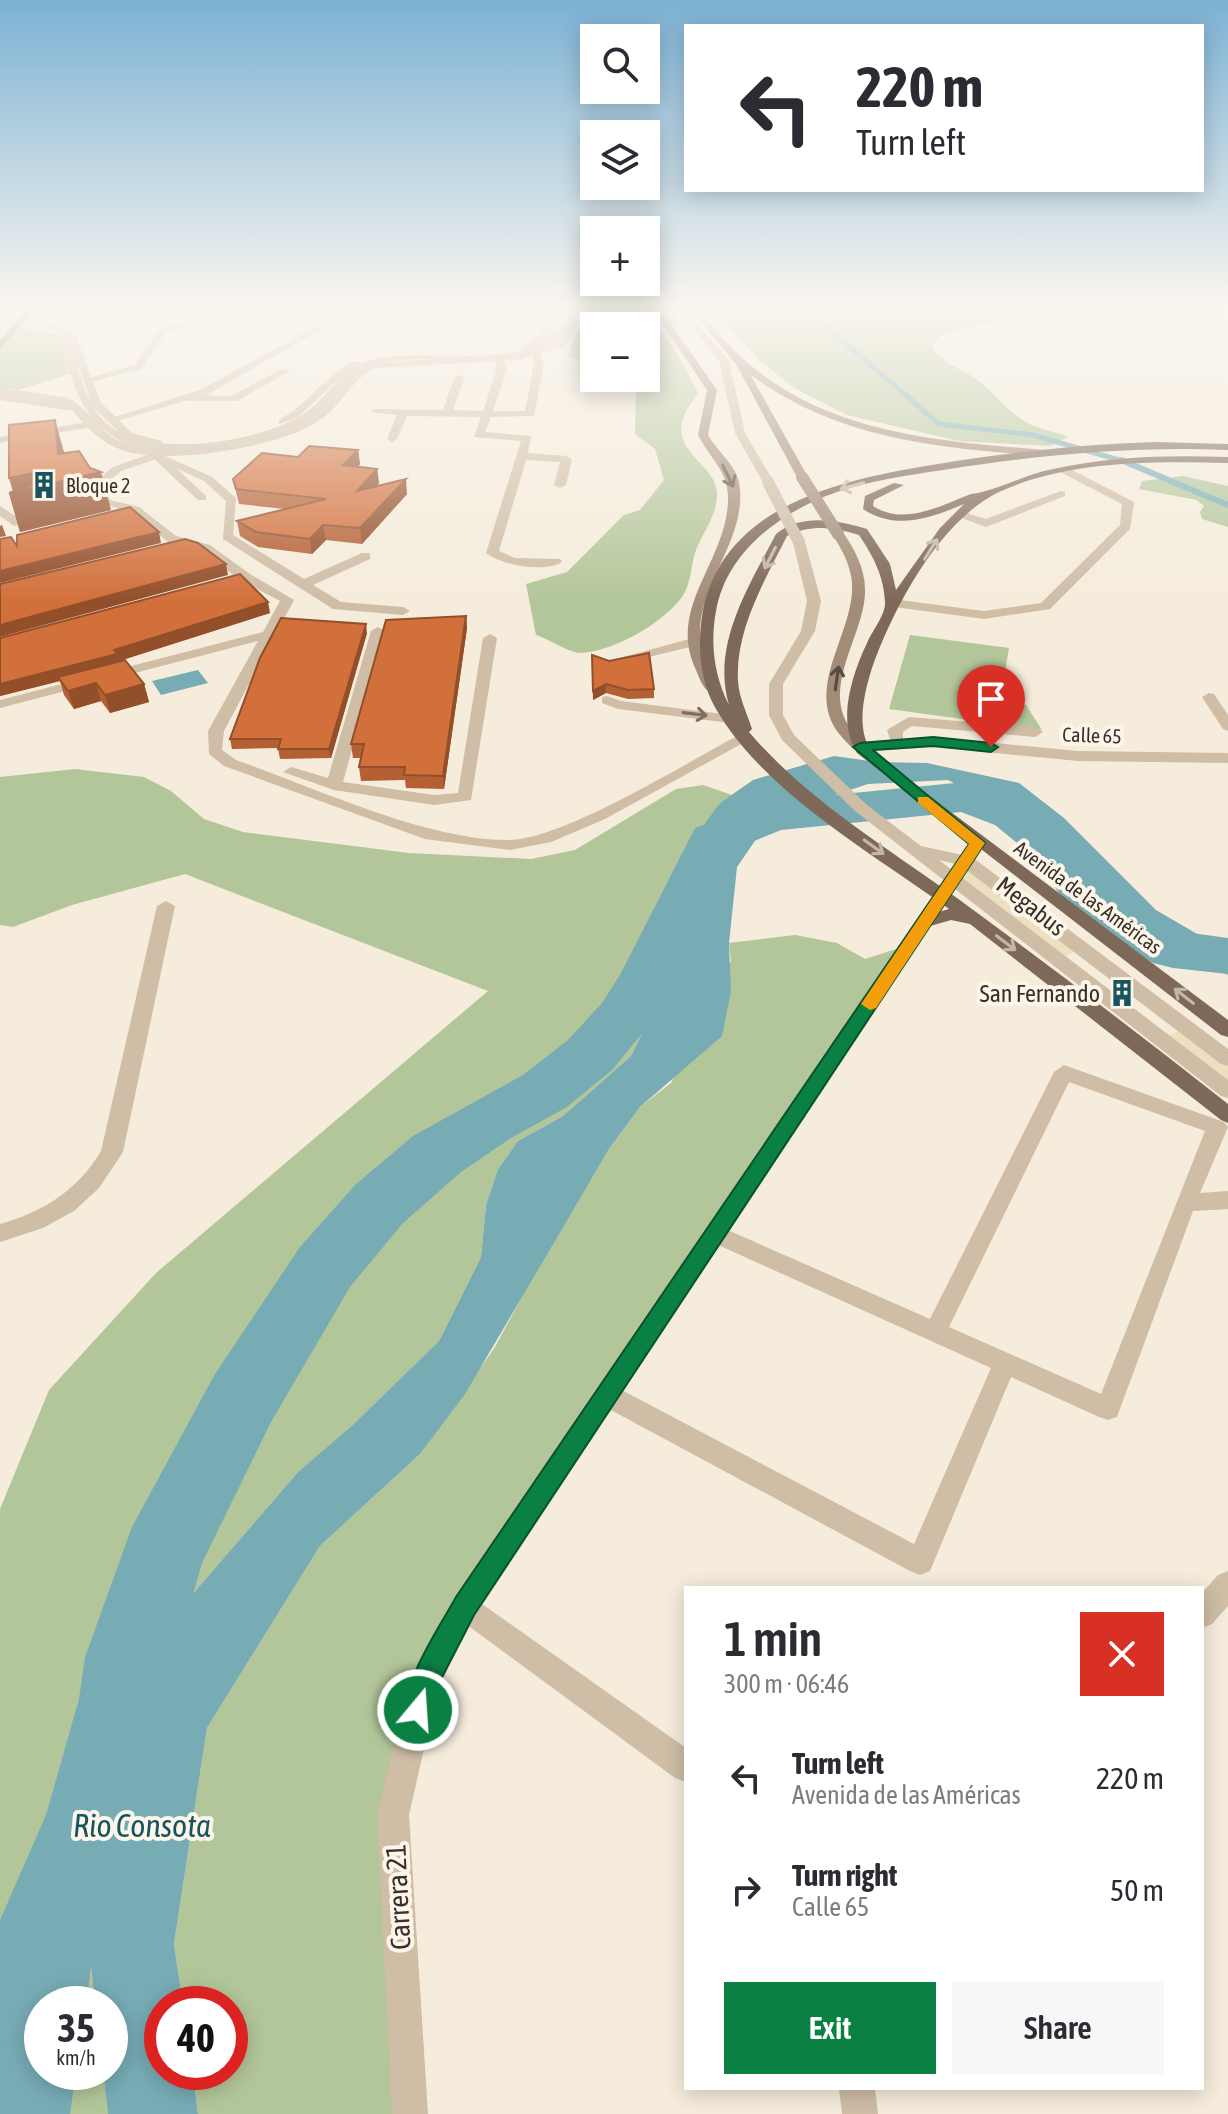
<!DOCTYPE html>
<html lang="en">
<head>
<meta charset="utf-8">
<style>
	body { margin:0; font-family:"Asap Condensed",sans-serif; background:#f7f7f7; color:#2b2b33; height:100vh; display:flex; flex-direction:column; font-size:30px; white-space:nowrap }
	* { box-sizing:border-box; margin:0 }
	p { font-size:26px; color:#7c7c81 }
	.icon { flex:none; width:44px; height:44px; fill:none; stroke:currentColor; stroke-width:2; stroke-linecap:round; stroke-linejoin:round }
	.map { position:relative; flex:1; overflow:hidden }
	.panel { position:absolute; left:684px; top:1586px; width:520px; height:504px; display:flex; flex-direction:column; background:#fff; border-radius:0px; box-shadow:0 4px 20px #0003 }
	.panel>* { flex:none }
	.guide { position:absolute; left:684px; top:24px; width:520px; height:168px; border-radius:0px; box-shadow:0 4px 20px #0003; background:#fff; color:#2b2b33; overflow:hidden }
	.buttons { position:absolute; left:580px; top:24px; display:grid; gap:16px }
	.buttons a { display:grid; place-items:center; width:80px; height:80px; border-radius:0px; background:#fff; box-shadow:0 4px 20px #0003; font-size:40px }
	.speed { position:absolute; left:24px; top:1986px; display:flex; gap:16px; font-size:40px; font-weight:700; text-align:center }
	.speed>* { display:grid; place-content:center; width:104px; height:104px; border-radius:50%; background:#fff; box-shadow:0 4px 20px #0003; line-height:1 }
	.speed small { font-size:20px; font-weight:400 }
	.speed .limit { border:12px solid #d22; background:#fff; color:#111 }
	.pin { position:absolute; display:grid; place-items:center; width:68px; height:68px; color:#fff; margin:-82px -34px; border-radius:50% 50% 50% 0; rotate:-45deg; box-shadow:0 0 8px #0007 }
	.pin .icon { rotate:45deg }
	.me { position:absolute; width:88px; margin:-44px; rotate:18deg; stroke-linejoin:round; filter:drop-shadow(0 0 6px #0008) }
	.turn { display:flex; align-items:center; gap:28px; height:168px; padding:0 40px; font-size:36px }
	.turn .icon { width:104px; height:104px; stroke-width:2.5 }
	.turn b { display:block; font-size:56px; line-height:68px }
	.round { display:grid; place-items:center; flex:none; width:84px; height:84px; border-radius:0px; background:#f7f7f7 }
	.overview { display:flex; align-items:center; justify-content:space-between; height:136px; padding:0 40px }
	h1 { font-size:48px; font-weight:600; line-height:60px }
	.button { display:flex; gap:16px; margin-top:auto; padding:16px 40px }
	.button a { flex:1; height:92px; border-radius:0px; background:#0b8043; color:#fff; font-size:32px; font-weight:600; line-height:92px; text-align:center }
	.button a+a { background:#f7f7f7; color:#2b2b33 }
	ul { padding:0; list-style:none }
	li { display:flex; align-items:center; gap:24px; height:112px; padding:0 40px }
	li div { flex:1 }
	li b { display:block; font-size:30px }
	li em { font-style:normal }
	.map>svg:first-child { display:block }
</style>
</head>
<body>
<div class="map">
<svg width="1228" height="2114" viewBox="0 0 1228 2114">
	<rect width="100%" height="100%" fill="#f5ecdc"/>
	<!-- green -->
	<g fill="#b3c69a">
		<path d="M710,307h339l-108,28 -9,10c3,14 26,23 38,30 20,12 32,31 51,44 12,9 33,12 47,18l-17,9 -92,-5 -112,-26 -51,-26 -38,-30z"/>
		<path d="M625,311c37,4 56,52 73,81 -4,8 -13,18 -15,27 -11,34 33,46 34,74 0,23 -13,37 -21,57 -5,14 -5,35 -14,47 -20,27 -68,54 -101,56 -12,0 -32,-14 -45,-18l-10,-51 41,-12 57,-57 16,-5 24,-30 -9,-31 -20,-15 1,-42 -7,-10v-4h17v-52h-52v40l-25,-10c6,-36 23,-44 56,-45z"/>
		<path d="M18,323l41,13 5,4 8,29 -45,17 -27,4v-44z"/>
		<path d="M1183,476l45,10v41l-26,-8 -2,-7 4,-6 -7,-6 -58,-11 3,-8z"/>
		<path d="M910,635l99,13 -9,53 26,4 16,25 -153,-21z"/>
		<path d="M75,769l69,8 27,14 33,28 39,13 166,21 122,6 44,-9 101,-61 27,-4 29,10 -12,8 -37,58v42l-11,69 -41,84 -68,60 -45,25 -20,28 -12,36 -5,52 -42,84 -86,85 -55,46 -108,125 -65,102 -32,122 -2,145 4,38h-53v68h61l5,42h-108v-605l49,-119 107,-117 332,-282 -303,-117 -113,31 -59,22 -13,-2v-148z"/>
		<path d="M795,935l42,8 28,16 44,-14 -444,661 -72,209 17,299h-212l-5,-42h37v-68h-47l-9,-60 33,-216 113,-182 100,-92 75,-107 38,-71 76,-127 31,-42 31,-24 60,-122 -2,-18z"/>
	</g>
	<!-- plaza -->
	<g fill="#eedfc1">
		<path d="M966,861l117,87 -25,11 -104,-80z"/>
		<path d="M1186,1028l42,31v32l-67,-52z"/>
	</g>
	<!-- water -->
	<g fill="#78acb5">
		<path d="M198,670l10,13 -47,12 -9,-14z"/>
		<path d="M834,756l43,6 50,1 92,20 45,35 92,92 72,42v23l-77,-37 -74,-57 -24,-35 -40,-32 -65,-34 -80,4 -96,32 -35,51 -8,76 2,48 -9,45 -82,71 -31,42 -144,245 -45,60 -100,92 -113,182 -33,216 9,60h-21v68h31l5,42h-90l-5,-42h7v-68h-15l-4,-38 2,-145 32,-122 65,-102 108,-125 55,-47 86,-84 42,-84 5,-52 12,-36 20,-28 45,-25 68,-60 41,-84 11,-69v-42l23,-39 14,-19 33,-23z"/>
	</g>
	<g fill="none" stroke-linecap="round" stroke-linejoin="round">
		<!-- stream-far1 -->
		<path stroke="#78acb5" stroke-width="5" d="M797,307l5,10 21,7 116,100 94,11 93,27"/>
		<!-- stream -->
		<path stroke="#78acb5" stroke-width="6" d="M1121,460l107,45"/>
		<!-- river -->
		<path fill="#78acb5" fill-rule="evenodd" d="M965,782l66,21 39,32 26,35 29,26 46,29 13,7 44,6v36l-55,-6 -20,-5 -22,-12 -44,-31 -29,-28 -24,-35 -39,-32 -34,-13 -180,18 -46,19 -58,128 -33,54 -32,39 -45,37 -56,31 -50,34 -58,51 -53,64 -79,135 -69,141 -27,94 -4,42 -29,122 -47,117 -9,66h-44v68h34l-6,42h-70v-194l46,-105 33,-116 6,-42 47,-130 83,-153 85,-127 55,-62 58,-49 110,-61 45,-35 34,-37 18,-28 75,-147 77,-27z"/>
		<!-- service -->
		<g fill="#cfbda6" fill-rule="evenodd">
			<path d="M578,307h9l-29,33 -19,11 5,12 -10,53 -43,1 -6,15 46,4 -3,17 38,3 6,3 -6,26 -6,3 -6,-3 6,-23 -34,-2 -27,91 16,7 45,1 2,3c-16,11 -61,3 -76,-9l35,-112 -47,-4 7,-20 -74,-1 -10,23 -5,3 -5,-3 10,-24 -27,-3 5,-3 68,1 11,-32 5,-3 5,3 -11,32 30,1 14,-43 -3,-9c-40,2 -84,-5 -122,7 -29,8 -40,40 -64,55 -23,13 -50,18 -76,23 -75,16 -136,12 -162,-70l-52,16 51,8 11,8v4h-8l-10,-7 -62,-9v-6l12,2v-4l39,-10 17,-9 -12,-29 -56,-14v-6l67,20c13,27 15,61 37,83 40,40 158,22 201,-8 24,-16 35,-45 65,-53 53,-13 128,8 174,-19 14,-8 23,-23 34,-34zM532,353l2,10 -9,48h-32l14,-43 -4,-10z"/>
			<path d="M676,307h8l45,54 16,72 29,49 -2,2h-8l-29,-51 -16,-72z"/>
			<path d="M233,311l3,5 -70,16 -25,37 -51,13 -5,-3 50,-14 25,-37z"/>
			<path d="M282,369l8,2 -53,30h-48l-5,-3 5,-3 42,1z"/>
			<path d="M156,452l56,25 24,21 -3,37 71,44 58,-26h8v6l-57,26 28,17 62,5 7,4 -7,4 -70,-6 -110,-70 3,-38 -22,-20 -48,-22 -35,12 -18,16 7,13 29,7 37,29 34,9 40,29 44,26 -70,131 -2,19 14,10c77,27 192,81 273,80 56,-1 178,-78 232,-106l5,-2 8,5 -149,82 -54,23 -41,8 -85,-11 -201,-73 -15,-12 -1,-23 50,-90 -258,67v-8l263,-68 17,-31 -40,-21 -38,-29 -34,-9 -37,-29 -31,-11 -7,-18 20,-17z"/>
			<path d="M1060,468h8l66,34 -4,27 -80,80 -66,10 -97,-13v-6l5,-1 92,12 57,-8 79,-78 2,-21 -62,-32z"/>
			<path d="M1061,491l4,1v4l-79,31 -32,-12 6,-4 26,8z"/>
			<path d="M0,506l20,13 23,-4 6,4 -35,7 -14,-10z"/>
			<path d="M799,538l6,4 16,59 -6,30 -32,53v31l11,20 73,70 54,41 51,11 256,192v17l-7,-2 -261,-199 -21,-5 289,220v18l-7,-2 -366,-285 -73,-71 -13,-25v-31l32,-53 6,-30 -14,-59z"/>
			<path d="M378,627l7,4 -42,151 91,13 24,-2 25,-155 7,-4 7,4 -26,162 -37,5 -100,-15 -51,-18 8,-5 37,11 43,-147z"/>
			<path d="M693,638l7,4 -2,3 -90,22 -7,-4z"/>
			<path d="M607,696l14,5 109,14 7,4 -7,4 -112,-14 -16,-6v-6z"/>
			<path d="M909,717l126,10 8,5 -8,5 -123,-11 -9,6v16h-10l-6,-18z"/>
			<path d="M166,901l9,5 -52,246 -24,36 -25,23 -31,17 -43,14v-18c43,-12 78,-34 101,-73l56,-245z"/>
		</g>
		<!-- minor -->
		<g fill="#cfbda6" fill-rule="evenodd">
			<path d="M351,307h10l-153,87 -94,28 -9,-2 95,-30z"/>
			<path d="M87,422l5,3 -1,2 -91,16v-6z"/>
			<path d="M152,453h8l46,43v4h-8l-46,-43z"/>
			<path d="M1209,693l5,1 14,21v16l-5,-2 -21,-32z"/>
			<path d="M933,737l145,14 150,2v10l-150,-2 -145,-14 -73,5 -8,-5 8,-5z"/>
			<path d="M1064,1065l160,57 4,5 -28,66 28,-2v18l-35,2 -76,206 -9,3 -9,-3 -88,-40 -81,194 -10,4 -10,-4 -314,-169 -4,-8 4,-8 9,-3 9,3 300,158 77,-176 -284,-128 -3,-6 3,-6 8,-3 8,3 207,91 124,-247zM1069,1082l136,49 -104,263 -152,-67z"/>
			<path d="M1228,1571v35l-16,18 -10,4v-35l16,-18z"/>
			<path d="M465,1592l221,156v34l-11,-4 -220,-162 -4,-10 4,-10z"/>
			<path d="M839,2088h36l3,26h-36z"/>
		</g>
		<!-- tertiary -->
		<g fill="#cfbda6" fill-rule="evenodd">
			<path d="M562,307h9l-25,34 -22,8v-4l15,-8z"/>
			<path d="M589,307h58l16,4 -4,3c-22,-4 -59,-14 -77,4 -8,7 -11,19 -18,28l-44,14 -145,8c-25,12 -34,40 -58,54 -38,25 -148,43 -192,29 -23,-7 -37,-22 -52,-40l-73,-11v-6c16,2 68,5 79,12 12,7 21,25 36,33 43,22 144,4 186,-16 29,-14 40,-46 69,-60l149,-9 39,-12 16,-27z"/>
			<path d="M21,315l42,12 13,9 25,67 31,30 30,8v4l-38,-8 -32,-31 -23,-67 -12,-8 -39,-11z"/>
			<path d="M354,361l8,2 -22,15 -43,40 -18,6v-4c29,-16 46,-44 75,-59z"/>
			<path d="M977,838l8,5 -510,773 -37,71 -29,128 19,299h-36l-15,-299 32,-132 46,-87 514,-753z"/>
		</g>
		<!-- secondary -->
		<g fill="#a38c77" fill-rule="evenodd">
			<path d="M651,307h8l58,83 -9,45c9,16 27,29 31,47 11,60 -51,109 -37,168 3,14 12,27 18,40l-7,4c-9,-3 -13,-14 -17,-24 -30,-62 31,-109 32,-170 1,-29 -18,-41 -30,-65l9,-45z"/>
			<path d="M688,307h8c15,16 28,35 45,50 84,77 198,84 305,93l5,3 -5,3c-105,-8 -209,-16 -296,-82l58,103 -10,2 -62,-115z"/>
			<path d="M834,531h8c12,17 23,37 23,58 1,43 -41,92 -18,134 5,9 14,16 21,24l-8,5c-8,-3 -13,-9 -19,-16 -37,-44 8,-96 11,-144 2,-21 -9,-41 -20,-58z"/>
		</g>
		<!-- primary -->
		<g fill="#7e6857" fill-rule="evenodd">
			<path d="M29,307h8l-37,42v-9z"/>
			<path d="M1155,442l73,2v6c-96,-4 -190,5 -285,20 -45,7 -93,13 -135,34 -44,22 -83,57 -92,107 -6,32 -2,65 13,94 -18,-60 20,-119 47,-171 25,-21 62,-14 91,-5l23,35 6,26 44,-62 24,-24c-33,14 -68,27 -101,5l2,-13 29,-13 10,2 -30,15 -1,6c31,20 67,0 98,-12 25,-3 55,-20 82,-25 58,-13 116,-14 175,-12v6c-74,-2 -160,-3 -229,29 -59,28 -106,116 -127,176 -8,25 -18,66 3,87l353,265v17l-7,-2 -364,-282c-21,-32 -4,-81 11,-112 5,-11 18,-27 17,-39 -1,-26 -12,-46 -26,-67 -25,-8 -48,-11 -72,1 -22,44 -52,94 -49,145 1,17 9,32 14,48l-3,3c58,68 137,115 208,166 92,67 182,136 271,206v19l-7,-3 -251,-196 -19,-4 -24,7 -6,-2 -3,-4 3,-4 28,-8c-77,-56 -184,-116 -233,-200 -17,-29 -19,-66 -13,-99 23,-114 159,-134 253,-149 66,-10 132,-17 199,-19z"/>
		</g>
		<!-- service-bridge -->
		<path stroke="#cfbda6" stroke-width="12" d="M768,482l31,60"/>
		<!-- secondary-bridge -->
		<path stroke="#a38c77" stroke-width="12" d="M802,477l36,57"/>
	</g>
	<!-- wall -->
	<g fill="#b56034">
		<path d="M55,420l9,33 47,57 -91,22 -11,-39 4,-1z"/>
		<path d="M358,450l2,14 -2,3 19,2 2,14 -3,4 31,7 -45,50 -36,-4 -14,14 -54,-7 -18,-11 -3,-15 48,-12 -46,-5 -6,-25 65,-22z"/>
		<path d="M270,613l-151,48 25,23 5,18 -39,11 -9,-12 -27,8 -10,-14 -4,-14 -60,15v-58z"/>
		<path d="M466,616l1,12 -23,161 -38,-1 -1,-8 -44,1 -2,-14 2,-9h-8l-2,-14z"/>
		<path d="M367,633l-36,125 -51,1 -2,-11 -46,1 -2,-10z"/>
		<path d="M592,655l62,34v9l-26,1 -22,-6 -13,7z"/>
	</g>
	<!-- shaded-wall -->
	<g fill="#934e2a">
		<path d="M55,420l10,36 2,24 34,-8 10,38 -91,22 -11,-39 4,-1 -4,-14 35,-7 3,13 18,-4 -7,-26z"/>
		<path d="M358,450l2,14 -15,16 -2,-15z"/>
		<path d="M377,469l2,14 -20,23 -2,-15z"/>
		<path d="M406,479l1,15 -45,50 -2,-16z"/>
		<path d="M2,525l4,11 -6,1v-11z"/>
		<path d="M323,525l3,15 -14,14 -2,-15z"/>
		<path d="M159,532l2,11 -161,40v-12z"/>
		<path d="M226,564l2,11 -228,62v-12z"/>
		<path d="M268,602l2,11 -151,48 1,5 -62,11 2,4 -60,15v-12z"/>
		<path d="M466,616l1,12 -23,161 -1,-13z"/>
		<path d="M366,624l1,9 -36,125 -2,-9z"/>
		<path d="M96,683l5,18 -27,8 -6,-18z"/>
		<path d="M144,684l5,18 -39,11 -5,-18z"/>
		<path d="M606,684v9l-13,7v-9z"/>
	</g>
	<!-- building -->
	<g fill="#d2703c" stroke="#934e2a" stroke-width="2">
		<path d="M55,420l3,34 21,-3 11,17 11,4 -92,21 44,-16 -9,-6 -35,7v-53z"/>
		<path d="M309,446l49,4 -15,15 34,4 -20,22 49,-12 -46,49 -37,-3 -13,14 -54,-7 -19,-11 89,-22 -90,-10 -3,-10 29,-26 36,4z"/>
		<path d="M130,507l29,25 -159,39v-32l11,-2 6,9v-11z"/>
		<path d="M185,539l13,4 28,21 -226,61v-41z"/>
		<path d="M240,574l28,28 -154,48 3,4 -117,30v-46z"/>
		<path d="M466,616l-23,160 -39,-1 1,-8h-46l5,-23h-13l35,-124z"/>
		<path d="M281,618l85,6 -37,125h-51l3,-10h-51l30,-81z"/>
		<path d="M649,653l5,36 -26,1 -22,-6 -13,7 -1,-36 17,6z"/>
		<path d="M125,660l19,24 -39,11 -9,-12 -28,8 -10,-14z"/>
	</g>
	<!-- one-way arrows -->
	<defs><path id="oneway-shaft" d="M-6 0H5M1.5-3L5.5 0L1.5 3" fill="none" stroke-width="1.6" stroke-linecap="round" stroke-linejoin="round" transform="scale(2)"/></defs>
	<g stroke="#5a4b40">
		<use href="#oneway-shaft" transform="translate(728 476) rotate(64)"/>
		<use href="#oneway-shaft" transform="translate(837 678) rotate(-82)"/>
	</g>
	<g stroke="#c3b6a7">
		<use href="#oneway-shaft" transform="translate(852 486) rotate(165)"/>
		<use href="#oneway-shaft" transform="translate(931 549) rotate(-58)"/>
		<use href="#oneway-shaft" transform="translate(770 558) rotate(117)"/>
		<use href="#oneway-shaft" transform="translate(874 847) rotate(36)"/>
		<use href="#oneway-shaft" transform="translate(1006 943) rotate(37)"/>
		<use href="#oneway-shaft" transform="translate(1184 996) rotate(-142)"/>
	</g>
	<use stroke="#7d6f61" href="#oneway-shaft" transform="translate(695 714) rotate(7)"/>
	<!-- sky -->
	<linearGradient id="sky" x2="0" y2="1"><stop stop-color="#7bb1d4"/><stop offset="0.51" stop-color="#faf6ef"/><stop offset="1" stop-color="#faf6ef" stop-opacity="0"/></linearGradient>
	<rect width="1228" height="602" fill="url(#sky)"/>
	<!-- route -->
	<path fill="#0b8043" stroke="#07532c" stroke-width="2" d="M933,737l58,6 7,4 -7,5 -58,-6 -60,4 112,93 -511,772 -37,72 -9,32 -10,4 -10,-4c-12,-29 33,-94 48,-122l513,-753 -116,-97 7,-4z"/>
	<!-- slow -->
	<path fill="#f59e0b" d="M918,797h10l57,46 -109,165 -6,2 -9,-6 108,-160 -51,-41z"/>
	<!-- icons -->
	<defs>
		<g id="building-bare" transform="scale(2.16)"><path d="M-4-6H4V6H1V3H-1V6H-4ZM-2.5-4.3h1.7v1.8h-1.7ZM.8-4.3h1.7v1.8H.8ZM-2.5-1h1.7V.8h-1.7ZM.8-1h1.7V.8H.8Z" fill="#185460" stroke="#fcf5e9" stroke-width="2.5" paint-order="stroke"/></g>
	</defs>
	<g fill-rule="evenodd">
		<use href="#building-bare" x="44" y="485"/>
		<use href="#building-bare" x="1122" y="993"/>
	</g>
	<g text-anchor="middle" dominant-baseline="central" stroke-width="8" stroke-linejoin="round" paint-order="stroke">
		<!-- far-poi labels -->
		<g font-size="20" fill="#3a2f28" stroke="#fcf5e9" text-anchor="start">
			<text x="66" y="485">Bloque 2</text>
		</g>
		<!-- far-street labels -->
		<g font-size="20" fill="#3a2f28" stroke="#fcf5e9">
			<text transform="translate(1092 735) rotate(2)">Calle 65</text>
			<text transform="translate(1088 897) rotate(36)">Avenida de las Américas</text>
		</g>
		<!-- street labels -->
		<g font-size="24" fill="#3a2f28" stroke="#fcf5e9">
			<text transform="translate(1031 906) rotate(38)">Megabus</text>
		</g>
		<!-- poi labels -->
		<g font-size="24" fill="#3a2f28" stroke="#fcf5e9" text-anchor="end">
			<text x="1100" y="993">San Fernando</text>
		</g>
		<!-- near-street labels -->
		<g font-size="28" fill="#3a2f28" stroke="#fcf5e9">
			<text transform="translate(398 1897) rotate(-93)">Carrera 21</text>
		</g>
		<!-- near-water labels -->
		<g font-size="32" font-style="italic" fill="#185460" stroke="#fcf5e9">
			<text x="142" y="1825">Rio Consota</text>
		</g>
	</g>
</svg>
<div class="buttons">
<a><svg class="icon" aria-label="search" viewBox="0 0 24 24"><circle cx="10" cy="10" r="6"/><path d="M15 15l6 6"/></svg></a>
<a><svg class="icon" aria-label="layers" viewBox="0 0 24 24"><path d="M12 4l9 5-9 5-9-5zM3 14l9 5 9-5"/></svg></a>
<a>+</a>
<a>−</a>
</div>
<div class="speed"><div>35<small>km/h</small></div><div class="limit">40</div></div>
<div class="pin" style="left:991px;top:747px;background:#d93025"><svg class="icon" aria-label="arrive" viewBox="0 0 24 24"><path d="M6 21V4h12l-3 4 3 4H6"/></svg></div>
<svg class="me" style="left:418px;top:1710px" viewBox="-20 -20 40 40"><circle r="17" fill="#0b8043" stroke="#fff" stroke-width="3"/><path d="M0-11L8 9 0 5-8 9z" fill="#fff"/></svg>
<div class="guide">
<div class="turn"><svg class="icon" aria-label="left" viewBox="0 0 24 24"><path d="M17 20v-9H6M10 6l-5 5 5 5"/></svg><div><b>220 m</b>Turn left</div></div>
</div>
<section class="panel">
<div class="overview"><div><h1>1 min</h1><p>300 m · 06:46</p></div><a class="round" style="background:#d93025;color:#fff"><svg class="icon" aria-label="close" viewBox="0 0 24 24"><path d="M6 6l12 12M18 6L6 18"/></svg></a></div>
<ul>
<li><svg class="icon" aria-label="left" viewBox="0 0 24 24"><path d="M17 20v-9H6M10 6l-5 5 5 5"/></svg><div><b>Turn left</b><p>Avenida de las Américas</p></div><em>220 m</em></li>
<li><svg class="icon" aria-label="right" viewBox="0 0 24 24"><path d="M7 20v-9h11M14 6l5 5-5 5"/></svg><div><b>Turn right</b><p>Calle 65</p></div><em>50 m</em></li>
</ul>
<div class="button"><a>Exit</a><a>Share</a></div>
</section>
</div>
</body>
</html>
